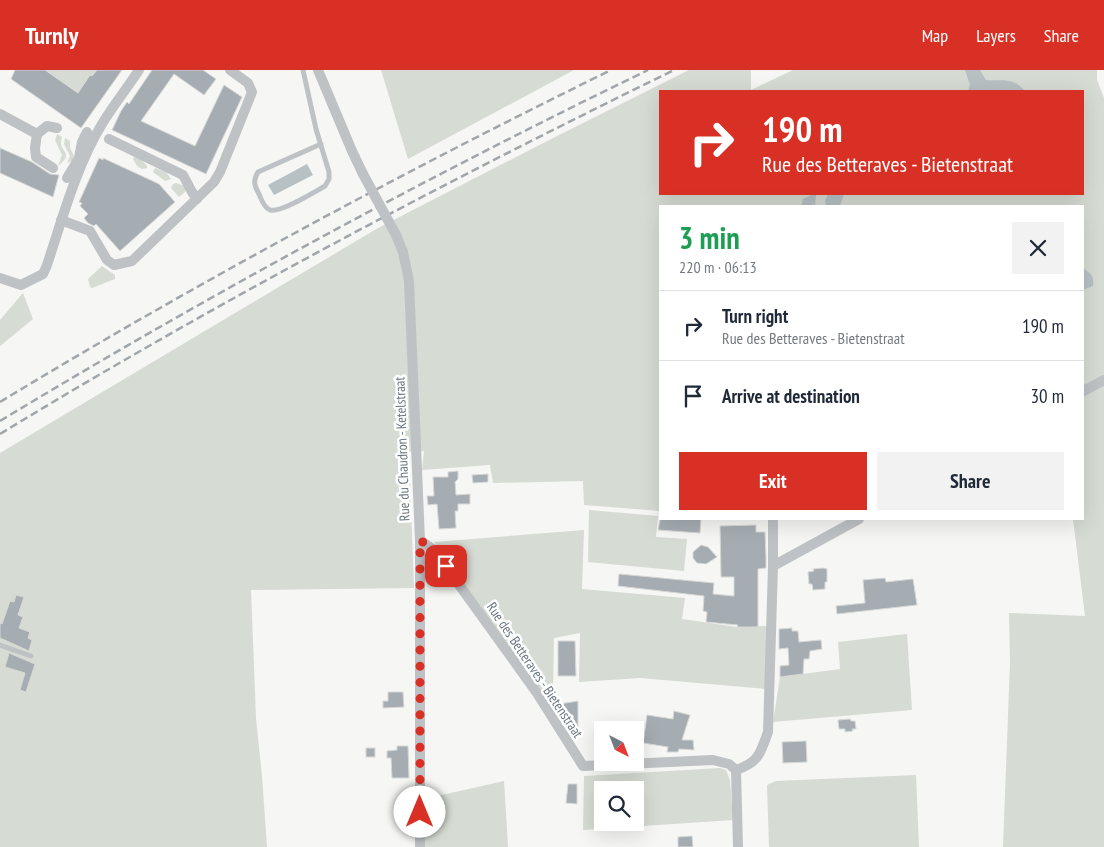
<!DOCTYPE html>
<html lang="en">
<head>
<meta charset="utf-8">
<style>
	body { margin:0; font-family:"PT Sans Narrow",sans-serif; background:#f2f2f3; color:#1f2937; height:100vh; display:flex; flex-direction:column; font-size:19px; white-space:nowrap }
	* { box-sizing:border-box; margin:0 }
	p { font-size:16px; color:#747a83 }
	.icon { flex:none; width:28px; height:28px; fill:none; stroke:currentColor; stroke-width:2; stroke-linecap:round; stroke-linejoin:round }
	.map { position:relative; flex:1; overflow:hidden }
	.side { position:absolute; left:659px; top:135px; width:425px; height:315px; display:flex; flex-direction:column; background:#fff; border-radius:0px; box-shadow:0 5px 20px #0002 }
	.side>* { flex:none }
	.top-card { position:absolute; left:659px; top:20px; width:425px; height:105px; border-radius:0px; box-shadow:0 5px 20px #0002; background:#d93025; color:#fff; overflow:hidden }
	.needle { width:32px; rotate:138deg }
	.tools { position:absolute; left:594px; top:651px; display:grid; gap:10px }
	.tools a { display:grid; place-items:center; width:50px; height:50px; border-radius:0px; background:#fff; box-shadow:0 5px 20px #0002; font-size:25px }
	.pin { position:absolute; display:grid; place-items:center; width:42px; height:42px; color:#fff; margin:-21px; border-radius:10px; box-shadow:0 2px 8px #0006 }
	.me { position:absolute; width:55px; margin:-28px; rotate:0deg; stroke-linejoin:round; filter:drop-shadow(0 0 4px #0008) }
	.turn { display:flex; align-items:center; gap:18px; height:105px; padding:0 20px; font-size:22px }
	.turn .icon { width:65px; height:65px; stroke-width:2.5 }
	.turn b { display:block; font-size:35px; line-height:42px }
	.round { display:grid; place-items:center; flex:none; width:52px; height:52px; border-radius:0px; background:#f2f2f3 }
	.summary { display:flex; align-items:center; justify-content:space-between; height:85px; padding:0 20px }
	h1 { font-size:30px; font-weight:700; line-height:38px; color:#1e9e55 }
	.primary-button { display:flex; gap:10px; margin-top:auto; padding:10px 20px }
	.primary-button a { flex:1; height:58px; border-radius:0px; background:#d93025; color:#fff; font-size:20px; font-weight:700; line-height:58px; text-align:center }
	.primary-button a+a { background:#f2f2f3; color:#1f2937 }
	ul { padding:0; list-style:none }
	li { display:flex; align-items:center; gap:15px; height:70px; padding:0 20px; border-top:1px solid #e0e1e3 }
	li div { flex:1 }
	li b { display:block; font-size:19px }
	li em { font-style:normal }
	header { display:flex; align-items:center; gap:30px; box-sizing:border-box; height:70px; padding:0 25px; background:#d93025; color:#fff }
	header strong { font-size:24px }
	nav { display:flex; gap:28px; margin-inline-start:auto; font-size:18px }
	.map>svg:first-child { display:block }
</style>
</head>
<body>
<header>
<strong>Turnly</strong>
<nav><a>Map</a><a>Layers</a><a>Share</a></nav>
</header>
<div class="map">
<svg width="1104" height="777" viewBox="0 0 1104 777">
	<rect width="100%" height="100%" fill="#f6f6f4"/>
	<!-- green -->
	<g fill="#d6dbd3" fill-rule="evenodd">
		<path d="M45,0h52l-5,6 -2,-1 -6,9 2,2 -6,8z"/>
		<path d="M381,0h193l-166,89z"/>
		<path d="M689,0h62v20l42,-20h304v10l7,18v279l-21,12 -1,-183h-422v305l-76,-6 -1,-24 -90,2 -3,-18 -68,5 2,-19 -15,1 5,136 -163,2 5,128 6,58 5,71h-267v-394l378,-225 175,-90zM660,21h422v103h-422z"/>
		<path d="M57,64l5,3c-6,16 15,14 -4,29l4,-11 -7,-15z"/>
		<path d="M65,68l5,3v7l4,8 -1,4 -6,3 3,-7 -6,-12z"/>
		<path d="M134,87l7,2 6,7v2l-5,1 -5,-3 -4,-7z"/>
		<path d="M155,98l11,4 5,7 -6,2 -12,-9z"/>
		<path d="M176,113l9,3 1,5 -7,6 -8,-9 2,-4z"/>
		<path d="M102,196l13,9v4l-23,9 -2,-1 -2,-8z"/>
		<path d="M23,223l10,26 -33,27v-26z"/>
		<path d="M1104,314v463h-101l7,-184 -1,-50 76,3 -12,-97h9l1,-123z"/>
		<path d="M589,440l69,6 -2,21 31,2 -3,32 -96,-9z"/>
		<path d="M584,460l-2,59 103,9 -3,21 55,8 29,-1v63l-126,-11 -61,4 1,-49 -26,5 -1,53 -11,3 -86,-117 -22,-35z"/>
		<path d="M907,564l5,76 -139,12 7,-45 60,-8 -2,-27z"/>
		<path d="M720,698l6,2 4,10 3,40 -150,10 1,-54zM602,720h33v32h-33z"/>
		<path d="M916,705l3,72h-150l-2,-62 9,-4z"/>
		<path d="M504,711l4,66h-84v-48z"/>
	</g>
	<!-- water -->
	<g fill="#b7c1c4">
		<path d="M965,0h15l6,10c17,1 27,-3 39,11h-57l2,-6z"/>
		<path d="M307,94l6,11 -39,20 -6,-10z"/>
		<path d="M813,124l3,1 -1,11h-14l2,-7z"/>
		<path d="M828,124h16l-4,12h-14l-1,-5z"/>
		<path d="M1084,199c8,5 10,8 9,17l-10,4v-20z"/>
	</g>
	<!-- building -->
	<g fill="#a6adb2" stroke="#d8d8d6">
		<path d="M15,0h30l33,23 12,-18 2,1 5,-6h25l-41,58 -70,-49z"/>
		<path d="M152,0h51l13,9 -12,16 -30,-21 -33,47 54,25 29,-61 18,12 -36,77 -94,-44 9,-19 6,-9 2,2z"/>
		<path d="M0,78l32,14 18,12 9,1 -6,22 -53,-24z"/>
		<path d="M99,88l4,2v-2l56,26 16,18 -55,49 -24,-27 -2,2 -6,-3 -4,-5 4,-4 -8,-8 2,-3 -3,-1z"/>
		<path d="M458,401v8l-3,3 1,13 14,-1v10h-12v7h-3l1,17 -17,1 -2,-25 -9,1 -1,-9h7l-1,-19h15v-5z"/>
		<path d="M488,404v8l-15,1 -1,-8z"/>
		<path d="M660,449h41l-1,14 -42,-3z"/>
		<path d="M756,455v7h9l1,25v11l-8,1v58h-21l1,-2 -32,-3 1,-10 -4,-1 1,-15 -86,-10 1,-12 95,9 -1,11 21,2v-19h-13l-1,-51z"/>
		<path d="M701,475l7,2 9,10 -11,7 -9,-1 -4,-5v-6z"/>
		<path d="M823,498l4,1v13h-2v7l-12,1 -1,-6h-3l-1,-12 6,-1 -1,-2z"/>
		<path d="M885,508l1,4 27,-3 4,26 -80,9 -1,-8 29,-3 -2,-23z"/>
		<path d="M16,525l8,2 -6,18 5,2 -4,11 11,4 -2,6 4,2 -3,11 -29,-13v-15l2,1 8,-23 4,1z"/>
		<path d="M792,558v3h6l1,11 22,-2 1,9 -12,2 -1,8h-5l-1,15 -23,3v-11l9,-1 -1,-17 -9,1v-20z"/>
		<path d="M558,571h17l1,35h-18z"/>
		<path d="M9,583l26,11 -9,28 -6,-2 5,-17 -20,-6z"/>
		<path d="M388,622h15l1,15 -21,1v-7h5z"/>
		<path d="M578,631v34h-7l-3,-6 1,-16 -10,1 -6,-9z"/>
		<path d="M674,641l16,4 -8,25h11l1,10 -15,-1 -1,3h-11l1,-5 -25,-4 4,-28 26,4z"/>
		<path d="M850,649l1,2h4l1,8h-4l1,2 -8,1v-3h-6l-1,-9z"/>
		<path d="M806,671l1,21 -24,1 -1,-21z"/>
		<path d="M397,676h11l1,32h-17l-1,-20h-4v-7l10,-1z"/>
		<rect x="366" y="678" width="9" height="9"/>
		<path d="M568,714h9v20l-11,-1z"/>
		<path d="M692,766l1,11h-15v-10z"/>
	</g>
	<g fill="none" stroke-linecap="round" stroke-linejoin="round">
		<!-- lane -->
		<g stroke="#bec2c5" stroke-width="5">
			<path d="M303,0l13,59 13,43v7l-4,7c-11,6 -44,27 -55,24 -6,-2 -9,-11 -11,-16 -5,-9 -6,-13 -1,-22l63,-28"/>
			<path d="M0,575l31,11"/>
		</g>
		<!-- street -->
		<g stroke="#bec2c5" stroke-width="10">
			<path d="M318,0l34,81 11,23"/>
			<path d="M0,44l37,20 10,-8 10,2"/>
			<path d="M37,64l-2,14 1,9 17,11"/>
			<path d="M109,69l74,36 9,17 5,7"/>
			<path d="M67,108l12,-20 3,-16 5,-10"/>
			<path d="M61,150l29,11 17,29 7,5 18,-4 82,-79 6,-10 32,-80 -4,-9 -18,-13"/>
			<path d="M396,165l7,17 6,29 11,259v307"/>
			<path d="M0,208l21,7 22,-11 4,-9c16,-48 29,-98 55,-141 11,-18 25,-36 37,-54"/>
			<path d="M1082,322l22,-12"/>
			<path d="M420,470l14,10 103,143 46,73 130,-6 16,4 7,6"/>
			<path d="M773,496l86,-47"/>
			<path d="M738,777l-2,-77c23,-8 24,-16 32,-38l5,-166v-47"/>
		</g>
		<!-- rail -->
		<g stroke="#a0a6aa" stroke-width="2.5" stroke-dasharray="8 4" stroke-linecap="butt">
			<path d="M0,332c198,-120 403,-230 611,-332"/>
			<path d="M0,351c210,-127 427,-244 648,-351"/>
			<path d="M0,364c218,-133 445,-252 674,-364"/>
		</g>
		<!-- street-bridge -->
		<path stroke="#bec2c5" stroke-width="10" d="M363,104l33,61"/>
	</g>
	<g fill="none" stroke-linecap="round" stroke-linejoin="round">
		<!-- route -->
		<path stroke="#d93025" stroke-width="9" stroke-dasharray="0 16.2" d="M420,742v-272l14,10 12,16"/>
	</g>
	<g text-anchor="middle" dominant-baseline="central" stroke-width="5" stroke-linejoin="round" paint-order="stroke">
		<!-- street labels -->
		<g font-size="14" fill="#697681" stroke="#fff">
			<text transform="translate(402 379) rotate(-92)">Rue du Chaudron - Ketelstraat</text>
			<text transform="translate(535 600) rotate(56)">Rue des Betteraves - Bietenstraat</text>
		</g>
	</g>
</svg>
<div class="tools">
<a><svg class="needle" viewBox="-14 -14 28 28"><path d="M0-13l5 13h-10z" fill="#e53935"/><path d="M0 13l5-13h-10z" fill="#747a83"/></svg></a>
<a><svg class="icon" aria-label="search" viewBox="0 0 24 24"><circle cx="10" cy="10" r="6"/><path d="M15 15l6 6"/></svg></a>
</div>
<div class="pin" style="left:446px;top:496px;background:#d93025"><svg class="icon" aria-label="arrive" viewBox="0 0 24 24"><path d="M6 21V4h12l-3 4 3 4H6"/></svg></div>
<svg class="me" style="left:420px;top:742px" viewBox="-20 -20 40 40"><circle r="19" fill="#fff"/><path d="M0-13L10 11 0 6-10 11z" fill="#d93025"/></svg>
<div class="top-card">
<div class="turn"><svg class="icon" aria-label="right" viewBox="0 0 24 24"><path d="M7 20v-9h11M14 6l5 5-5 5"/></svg><div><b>190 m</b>Rue des Betteraves - Bietenstraat</div></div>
</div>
<section class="side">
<div class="summary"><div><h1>3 min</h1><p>220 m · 06:13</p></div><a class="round"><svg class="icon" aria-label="close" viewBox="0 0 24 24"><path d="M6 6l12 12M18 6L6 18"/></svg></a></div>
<ul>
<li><svg class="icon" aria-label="right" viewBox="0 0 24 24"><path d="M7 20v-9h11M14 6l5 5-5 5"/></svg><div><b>Turn right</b><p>Rue des Betteraves - Bietenstraat</p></div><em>190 m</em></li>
<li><svg class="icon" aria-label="arrive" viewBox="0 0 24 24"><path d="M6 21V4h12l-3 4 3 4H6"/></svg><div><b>Arrive at destination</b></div><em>30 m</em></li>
</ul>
<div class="primary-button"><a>Exit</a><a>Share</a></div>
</section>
</div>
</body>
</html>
